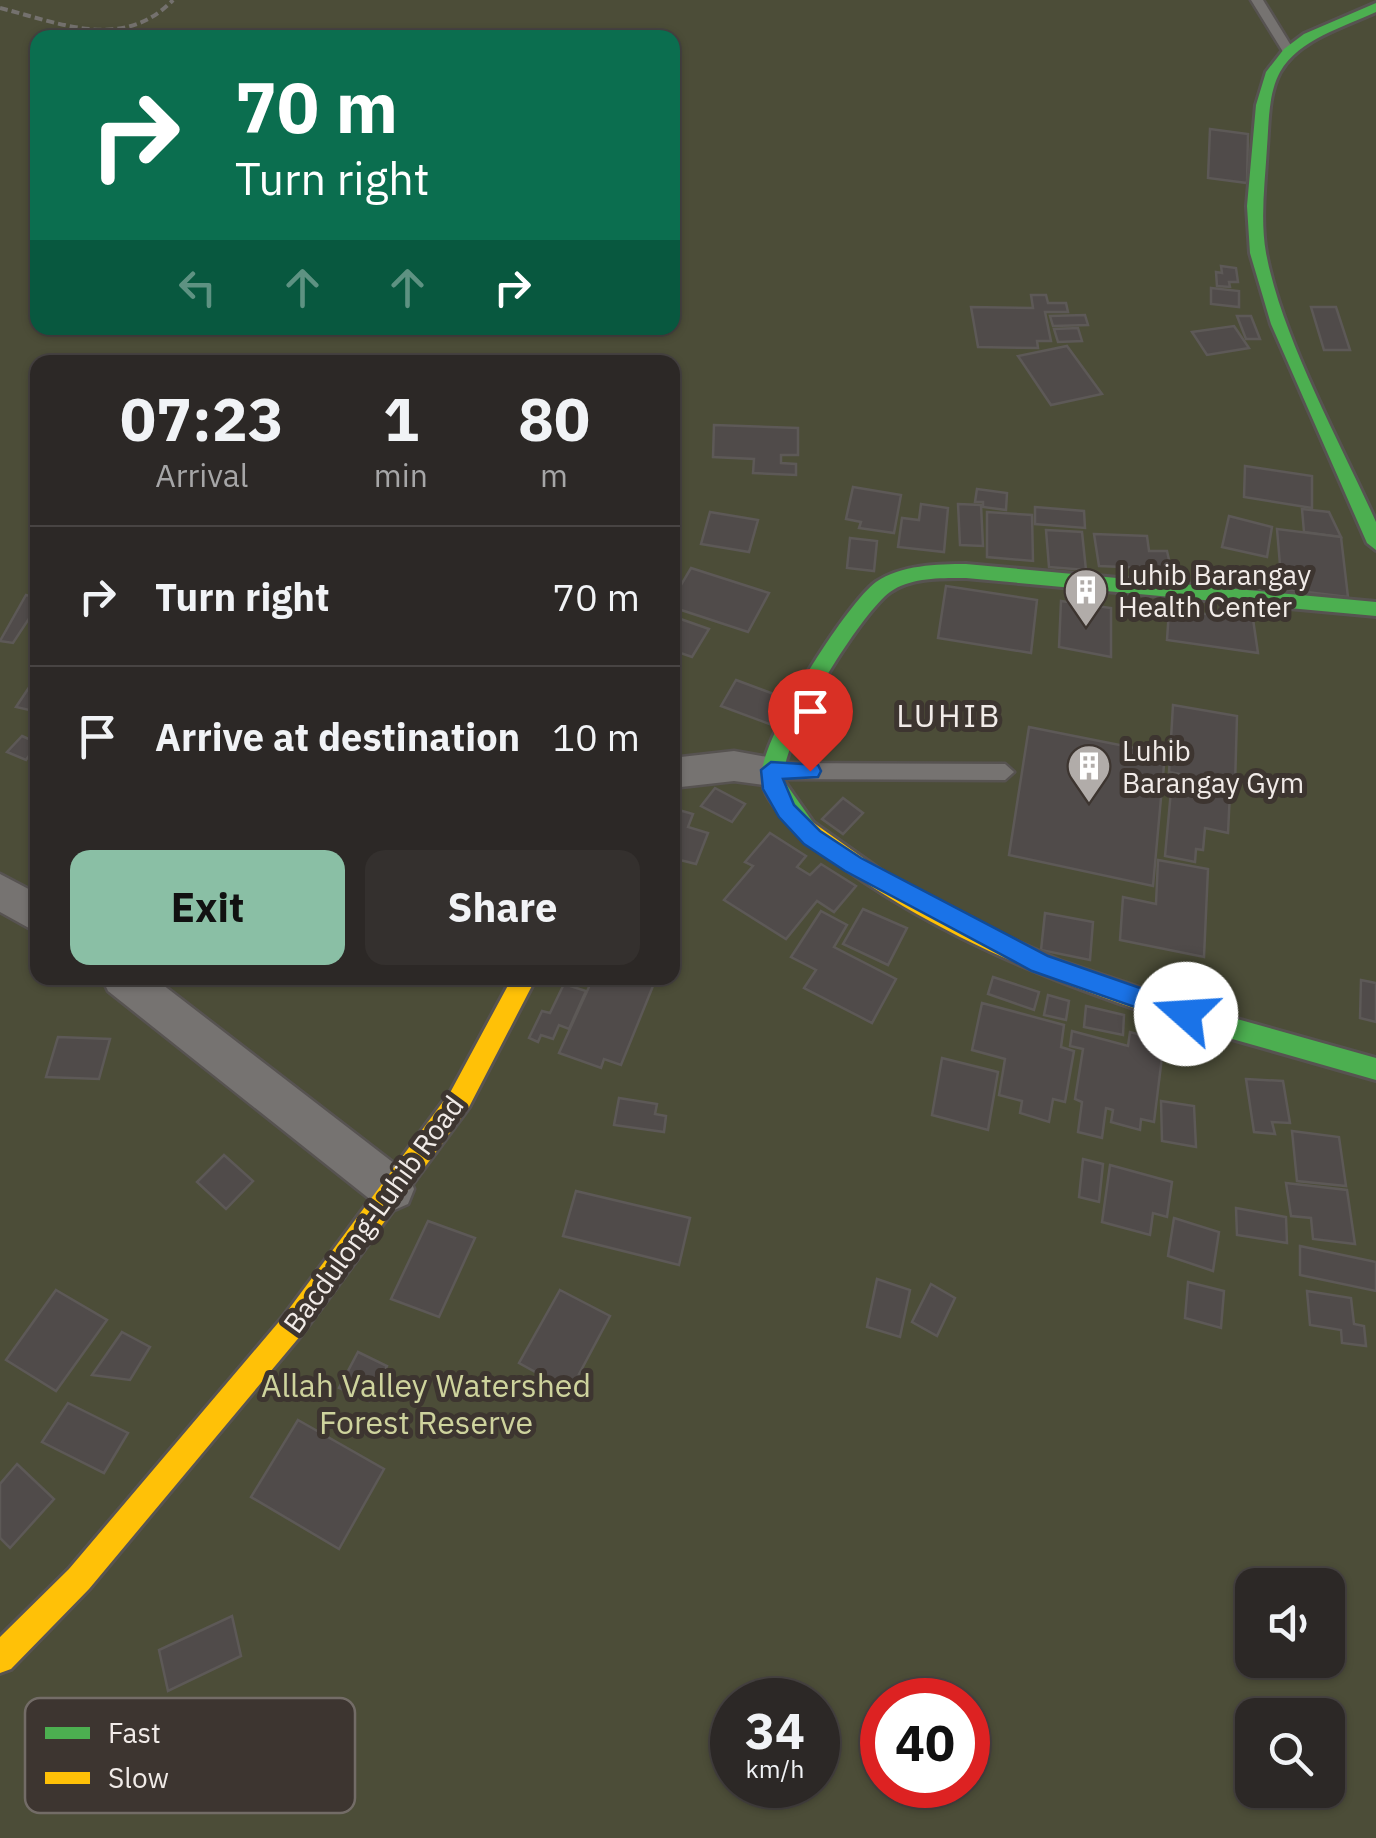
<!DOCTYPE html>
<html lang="en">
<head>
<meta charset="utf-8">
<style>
	body { margin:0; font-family:"IBM Plex Sans",sans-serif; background:#34302e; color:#f1f3f6; height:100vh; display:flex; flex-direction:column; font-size:38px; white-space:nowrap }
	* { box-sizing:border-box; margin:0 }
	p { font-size:32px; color:#a6a6a7 }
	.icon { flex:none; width:55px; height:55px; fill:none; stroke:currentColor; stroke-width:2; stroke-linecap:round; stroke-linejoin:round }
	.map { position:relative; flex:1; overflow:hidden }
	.panel { position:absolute; left:30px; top:355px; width:650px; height:630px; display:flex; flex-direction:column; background:#2c2826; border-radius:20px; box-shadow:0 2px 8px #0004,0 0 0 2px #484443 }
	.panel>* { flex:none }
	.hud { position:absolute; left:30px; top:30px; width:650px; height:305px; border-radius:20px; box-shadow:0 2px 8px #0004,0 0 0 2px #484443; background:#0b6e4f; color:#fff; overflow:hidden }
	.controls { position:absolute; left:1235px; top:1568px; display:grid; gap:20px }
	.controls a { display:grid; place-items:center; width:110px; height:110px; border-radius:20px; background:#2c2826; box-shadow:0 2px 8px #0004,0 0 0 2px #484443; font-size:50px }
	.speed { position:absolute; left:710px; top:1678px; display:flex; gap:20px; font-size:50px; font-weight:700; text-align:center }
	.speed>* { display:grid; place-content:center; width:130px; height:130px; border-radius:50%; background:#2c2826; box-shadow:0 2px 8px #0004,0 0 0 2px #484443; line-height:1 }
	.speed small { font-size:25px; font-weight:400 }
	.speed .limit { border:15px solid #d22; background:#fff; color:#111 }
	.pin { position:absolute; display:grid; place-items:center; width:85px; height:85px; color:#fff; margin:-102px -42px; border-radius:50% 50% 50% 0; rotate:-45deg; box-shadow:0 0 10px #0007 }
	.pin .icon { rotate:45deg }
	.me { position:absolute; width:110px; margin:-55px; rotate:289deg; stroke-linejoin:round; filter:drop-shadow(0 0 8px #0008) }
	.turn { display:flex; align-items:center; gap:35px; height:210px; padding:0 40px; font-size:45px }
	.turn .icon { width:130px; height:130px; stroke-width:2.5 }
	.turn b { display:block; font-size:70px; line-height:85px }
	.lanes { display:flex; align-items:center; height:95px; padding:0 40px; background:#0003; justify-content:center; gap:50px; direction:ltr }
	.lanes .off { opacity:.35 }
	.eta { display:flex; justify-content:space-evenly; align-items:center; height:170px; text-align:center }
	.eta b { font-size:60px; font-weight:700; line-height:70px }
	.button { display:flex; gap:20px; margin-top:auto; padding:20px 40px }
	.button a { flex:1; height:115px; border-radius:20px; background:#8abfa5; color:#111; font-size:40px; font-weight:700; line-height:115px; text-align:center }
	.button a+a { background:#34302e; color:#f1f3f6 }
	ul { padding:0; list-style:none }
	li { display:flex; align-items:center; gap:30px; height:140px; padding:0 40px; border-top:2px solid #484443 }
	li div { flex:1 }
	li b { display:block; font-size:38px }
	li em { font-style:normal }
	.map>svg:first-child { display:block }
</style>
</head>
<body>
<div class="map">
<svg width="1376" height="1838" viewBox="0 0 1376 1838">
	<rect width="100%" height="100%" fill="#3a3633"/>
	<!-- green -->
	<path fill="#4c4d38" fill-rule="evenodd" d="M0,0h1376v1838h-1376zM38,38h634v290h-634zM38,362h634v616h-634zM1252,1585h76v75h-76zM732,1700h86v85h-86zM882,1700h86v85h-86zM1252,1715h76v75h-76z"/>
	<!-- building -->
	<g fill="#504b4a" stroke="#5d5957" stroke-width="2.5">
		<path d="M1210,129l38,5 -1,49 -39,-5z"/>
		<path d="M1221,266l15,2 2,14h-9l1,5 -13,-1 -1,-14 6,1z"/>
		<path d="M1211,288l28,3v16l-28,-3z"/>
		<path d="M1031,295h15l2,8h18l2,9h-23l6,29h-14l1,7 -60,-1 -7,-40 62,1z"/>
		<path d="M1311,307h25l14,43h-26z"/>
		<path d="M1085,315l3,10 -35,1 -3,-10z"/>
		<path d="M1237,316h14l9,23h-14z"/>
		<path d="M1234,326l15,22 -42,7 -15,-23z"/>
		<path d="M1078,328l4,13 -24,1 -4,-13z"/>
		<path d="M1067,346l35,48 -51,11 -33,-49z"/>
		<path d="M714,425l84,3v27h-17v8l15,1v11l-43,-2 1,-14 -41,-2z"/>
		<path d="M1245,466l67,10v32l-68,-11z"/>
		<path d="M853,487l48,8 -7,38 -35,-5 2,-6 -15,-3z"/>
		<path d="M977,489l30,4 -1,17 -23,-3v-5h-8z"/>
		<path d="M921,504l27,4 -4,44 -46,-5 4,-29 17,2z"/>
		<path d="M958,504l23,1 2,41 -23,-1z"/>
		<path d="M1035,507l49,4 1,17 -50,-4z"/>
		<path d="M1302,509l27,3 12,25 -37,-5z"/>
		<path d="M710,512l48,8 -9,32 -48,-8z"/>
		<path d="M987,512l45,3 1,46 -46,-4z"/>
		<path d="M1229,516l43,11 -5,30 -45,-10z"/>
		<path d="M1277,529l64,8 7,60 -66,-8z"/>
		<path d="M1046,530l36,2 4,38 -37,-3z"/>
		<path d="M1094,534l53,2 2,15h18l4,18 -72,-3z"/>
		<path d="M850,538l27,3 -3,30 -27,-3z"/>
		<path d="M691,568l78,25 -21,39 -76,-25v-7z"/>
		<path d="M946,586l91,14 -6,53 -93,-15z"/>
		<path d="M26,595l12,3v7l-25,38 -13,-2z"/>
		<path d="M1061,601l50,7v49l-52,-10z"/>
		<path d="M1169,610l84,9 5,34 -91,-13z"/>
		<path d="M672,616l37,13 -17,28 -20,-7z"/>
		<path d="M38,674v38l-22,-5z"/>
		<path d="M736,680l51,19 -15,26 -51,-19z"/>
		<path d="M1173,705l64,11 -2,69 -66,-13z"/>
		<path d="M1029,727l136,27 -12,132 -144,-31z"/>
		<path d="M22,736l16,7 -12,17 -19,-8z"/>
		<path d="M1172,780l58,12 -2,41 -23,-5 -2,22 -7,-1 -1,13 -30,-6z"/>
		<path d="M715,788l30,16 -13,18 -31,-16z"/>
		<path d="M843,798l20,15 -20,21 -21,-15z"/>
		<path d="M672,808l21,6 -5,13 20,6 -12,31 -20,-5 -4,10z"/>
		<path d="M770,833l36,23 -9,11 13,8 11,-11 35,22 -22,26 -17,-11 -31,38 -62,-39 29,-34 -8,-4z"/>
		<path d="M1158,860l50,9 -4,88 -84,-17 3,-43 33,7z"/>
		<path d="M863,909l44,19 -19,37 -45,-21z"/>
		<path d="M821,911l26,14 -13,22 62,32 -24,44 -68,-35 12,-18 -25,-13z"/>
		<path d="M1045,913l48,9 -3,38 -49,-10z"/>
		<path d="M993,977l46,15 -5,18 -46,-16z"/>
		<path d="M593,978h52l-2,4 10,4 -32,79 -17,-6 -3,9 -42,-15z"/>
		<path d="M1361,980l15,3v39l-16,-4z"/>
		<path d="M564,984l22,7 -17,38 -10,-4 -6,14 -12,-4 -3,7 -9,-4 13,-27 8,2z"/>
		<path d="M1048,995l21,6 -3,19 -22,-5z"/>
		<path d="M982,1003l82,22 -3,22 13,4 -9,51 -12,-3 -4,23 -29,-9 2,-12 -23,-6 6,-36 -33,-9z"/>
		<path d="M1086,1006l38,9 -1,20 -39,-8z"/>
		<path d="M1072,1031l56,15 2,-14 34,9 -10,81 -13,-3 -1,11 -29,-8 2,-12 -7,-2 -4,30 -24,-6 4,-30 -7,-3 8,-50 -13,-3z"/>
		<path d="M58,1037l52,2 -11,40 -53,-2z"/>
		<path d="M942,1058l56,14 -10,58 -56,-15z"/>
		<path d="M1246,1079l37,2 7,42 -18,-1 3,12 -21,-2z"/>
		<path d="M619,1098l38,6 -2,10 11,2 -2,16 -50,-7z"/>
		<path d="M1161,1101l33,5 2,41 -34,-6z"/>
		<path d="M1292,1131l47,6 7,49 -49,-5z"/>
		<path d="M224,1155l29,26 -27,28 -29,-27z"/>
		<path d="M1083,1159l20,5 -4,38 -20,-5z"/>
		<path d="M1110,1165l62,17 -5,35 -14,-4 -3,22 -48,-13z"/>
		<path d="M1286,1183l61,7 8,54 -42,-5 -2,-21 -20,-2z"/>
		<path d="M576,1191l114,27 -11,47 -116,-29z"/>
		<path d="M1236,1208l50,9 1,26 -50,-8z"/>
		<path d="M1174,1218l45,14 -6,39 -45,-15z"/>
		<path d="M428,1221l47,17 -36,79 -48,-18z"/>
		<path d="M1300,1246l76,16v29l-76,-16z"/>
		<path d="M877,1279l33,11 -10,47 -33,-10z"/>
		<path d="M1188,1282l36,9 -3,37 -36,-10z"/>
		<path d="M931,1284l24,14 -18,38 -25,-14z"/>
		<path d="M56,1290l51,30 -51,71 -50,-31z"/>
		<path d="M560,1290l50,26 -40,75 -51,-28z"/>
		<path d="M1307,1291l44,7 3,26 10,2 2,20 -24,-3 -1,-13 -31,-5z"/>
		<path d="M122,1332l28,15 -20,33 -38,-5z"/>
		<path d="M358,1352l29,14 -18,35 -30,-13z"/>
		<path d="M68,1403l60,30 -24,40 -62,-31z"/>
		<path d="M298,1420l86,49 -45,80 -88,-52z"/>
		<path d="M17,1464l37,35 -44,49 -10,-10v-54z"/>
		<path d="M232,1616l9,40 -73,35 -9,-41z"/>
	</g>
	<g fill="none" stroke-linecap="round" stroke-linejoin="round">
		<!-- lane casing -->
		<g stroke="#575351" stroke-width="5">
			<g id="lane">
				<path d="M1251,0h12l32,52 -2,3h-8z"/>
				<path d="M772,763l233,1 9,8 -9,8 -233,-1 -9,-8z"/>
			</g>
		</g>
		<!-- street casing -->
		<g stroke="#575351" stroke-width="5">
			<g id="street">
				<path d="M734,751l50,9 6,11 -6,11 -13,4 -37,-5 -62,7v-30z"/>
				<path d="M0,874l38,20v39l-38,-21z"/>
				<path d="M102,978h52l254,196 6,15 -6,15 -16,7 -16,-7 -268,-213z"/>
			</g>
		</g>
		<!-- fast casing -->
		<g stroke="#575351" stroke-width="6">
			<g id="fast">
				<path d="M1376,3v9c-32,15 -77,27 -96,60 -12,22 -11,51 -13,75 -2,35 -7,72 -1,106 16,85 74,189 110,269v28l-9,-7 -96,-219 -21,-71 -3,-47 9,-101 10,-33 18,-23 20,-15z"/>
				<path d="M966,564l410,38v14l-410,-38c-24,0 -55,-1 -76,14 -30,22 -112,153 -106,189l31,44 -3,6h-16c-13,-15 -36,-36 -34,-58 1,-37 84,-169 114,-191 25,-17 61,-18 90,-18z"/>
				<path d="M1212,1012l164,46v22l-172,-49 -4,-8 4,-8z"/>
			</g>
		</g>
		<!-- slow casing -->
		<g stroke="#575351" stroke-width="6">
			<g id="slow">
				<path d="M804,816l96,68 51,28 109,49 160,54 4,8 -4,8 -8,3c-149,-47 -294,-101 -416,-203l-3,-6 3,-6z"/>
				<path d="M512,978h24l-67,129 -168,228 -212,254 -78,80 -11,4v-36l69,-68 214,-252 168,-226z"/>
			</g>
		</g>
		<!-- path -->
		<path stroke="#74716e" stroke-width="4" stroke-dasharray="8 4" stroke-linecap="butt" d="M0,8c60,15 123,44 173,-8"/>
		<!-- lane -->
		<use href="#lane" fill="#767371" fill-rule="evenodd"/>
		<!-- street -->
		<use href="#street" fill="#767371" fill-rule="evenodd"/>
		<!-- fast -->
		<use href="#fast" fill="#4caf50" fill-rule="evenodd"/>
		<!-- slow -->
		<use href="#slow" fill="#ffc107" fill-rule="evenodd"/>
	</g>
	<!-- route -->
	<path fill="#1a73e8" stroke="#114b97" stroke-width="2.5" d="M771,762l47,3 3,6 -3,6 -35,2 11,26 26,26 41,27 187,98 147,51 3,7 -3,8 -9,3 -154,-54 -187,-100 -41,-27 -25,-27 -16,-28 -2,-19z"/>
	<!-- icons -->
	<defs>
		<g id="building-pin" transform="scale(2.25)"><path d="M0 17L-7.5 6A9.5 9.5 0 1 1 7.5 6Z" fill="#b1aca9" stroke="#3d3530"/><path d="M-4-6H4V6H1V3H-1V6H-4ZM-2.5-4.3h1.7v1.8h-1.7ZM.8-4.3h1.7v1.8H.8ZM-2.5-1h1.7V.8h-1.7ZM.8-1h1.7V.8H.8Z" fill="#fff"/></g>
	</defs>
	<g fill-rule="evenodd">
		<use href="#building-pin" x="1086" y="590"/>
		<use href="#building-pin" x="1089" y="766"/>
	</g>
	<g text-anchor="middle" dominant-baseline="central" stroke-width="10" stroke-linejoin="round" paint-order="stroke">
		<!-- poi labels -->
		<g font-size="28" fill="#f1ebe8" stroke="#3d3530" text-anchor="start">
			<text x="1118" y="574">Luhib Barangay<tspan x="1118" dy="32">Health Center</tspan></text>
			<text x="1122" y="750">Luhib<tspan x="1122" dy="32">Barangay Gym</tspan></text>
		</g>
		<!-- street labels -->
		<g font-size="28" fill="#f1ebe8" stroke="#3d3530">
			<text transform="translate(373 1214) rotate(-54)">Bacdulong-Luhib Road</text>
		</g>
		<!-- quarter labels -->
		<g font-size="32" letter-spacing="2.5" fill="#f1ebe8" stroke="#3d3530">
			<text x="949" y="715">LUHIB</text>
		</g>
		<!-- near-park labels -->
		<g font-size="32" fill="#ced39d" stroke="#3d3530">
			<text x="426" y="1385">Allah Valley Watershed<tspan x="426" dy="37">Forest Reserve</tspan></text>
		</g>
	</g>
	<!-- legend -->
	<rect x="25" y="1698" width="330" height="115" rx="15" fill="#3d3530" stroke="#736c67" stroke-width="2.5"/>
	<rect x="45" y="1727" width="45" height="12" fill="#4caf50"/>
	<rect x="45" y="1772" width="45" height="12" fill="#ffc107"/>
	<g font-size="28" fill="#f1ebe8">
		<text x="108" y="1743">Fast</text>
		<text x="108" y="1788">Slow</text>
	</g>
</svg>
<div class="controls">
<a><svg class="icon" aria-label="sound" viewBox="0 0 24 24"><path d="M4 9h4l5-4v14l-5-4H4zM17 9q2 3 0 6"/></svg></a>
<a><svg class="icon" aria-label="search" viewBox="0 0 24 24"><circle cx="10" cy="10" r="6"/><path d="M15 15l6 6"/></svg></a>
</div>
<div class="speed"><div>34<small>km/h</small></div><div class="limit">40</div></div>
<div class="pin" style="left:810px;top:771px;background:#d93025"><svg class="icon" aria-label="arrive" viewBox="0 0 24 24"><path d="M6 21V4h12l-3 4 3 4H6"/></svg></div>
<svg class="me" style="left:1186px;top:1014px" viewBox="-20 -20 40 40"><circle r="19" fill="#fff"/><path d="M0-13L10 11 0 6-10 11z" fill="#1a73e8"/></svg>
<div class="hud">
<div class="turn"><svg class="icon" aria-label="right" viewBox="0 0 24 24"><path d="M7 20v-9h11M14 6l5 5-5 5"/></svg><div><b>70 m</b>Turn right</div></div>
<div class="lanes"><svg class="icon off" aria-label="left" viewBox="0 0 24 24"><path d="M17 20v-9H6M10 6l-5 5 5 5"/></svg><svg class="icon off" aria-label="ahead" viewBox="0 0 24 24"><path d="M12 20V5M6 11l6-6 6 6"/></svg><svg class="icon off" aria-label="ahead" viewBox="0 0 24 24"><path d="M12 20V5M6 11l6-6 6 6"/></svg><svg class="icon" aria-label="right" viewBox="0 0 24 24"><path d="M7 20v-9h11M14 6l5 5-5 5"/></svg></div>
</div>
<section class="panel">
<div class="eta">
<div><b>07:23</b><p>Arrival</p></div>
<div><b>1</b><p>min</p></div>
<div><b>80</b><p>m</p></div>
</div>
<ul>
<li><svg class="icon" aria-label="right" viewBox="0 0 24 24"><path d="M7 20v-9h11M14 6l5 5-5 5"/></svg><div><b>Turn right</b></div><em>70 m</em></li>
<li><svg class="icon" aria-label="arrive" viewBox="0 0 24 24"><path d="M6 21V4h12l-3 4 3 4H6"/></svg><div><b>Arrive at destination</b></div><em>10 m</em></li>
</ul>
<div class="button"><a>Exit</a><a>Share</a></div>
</section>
</div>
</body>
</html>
